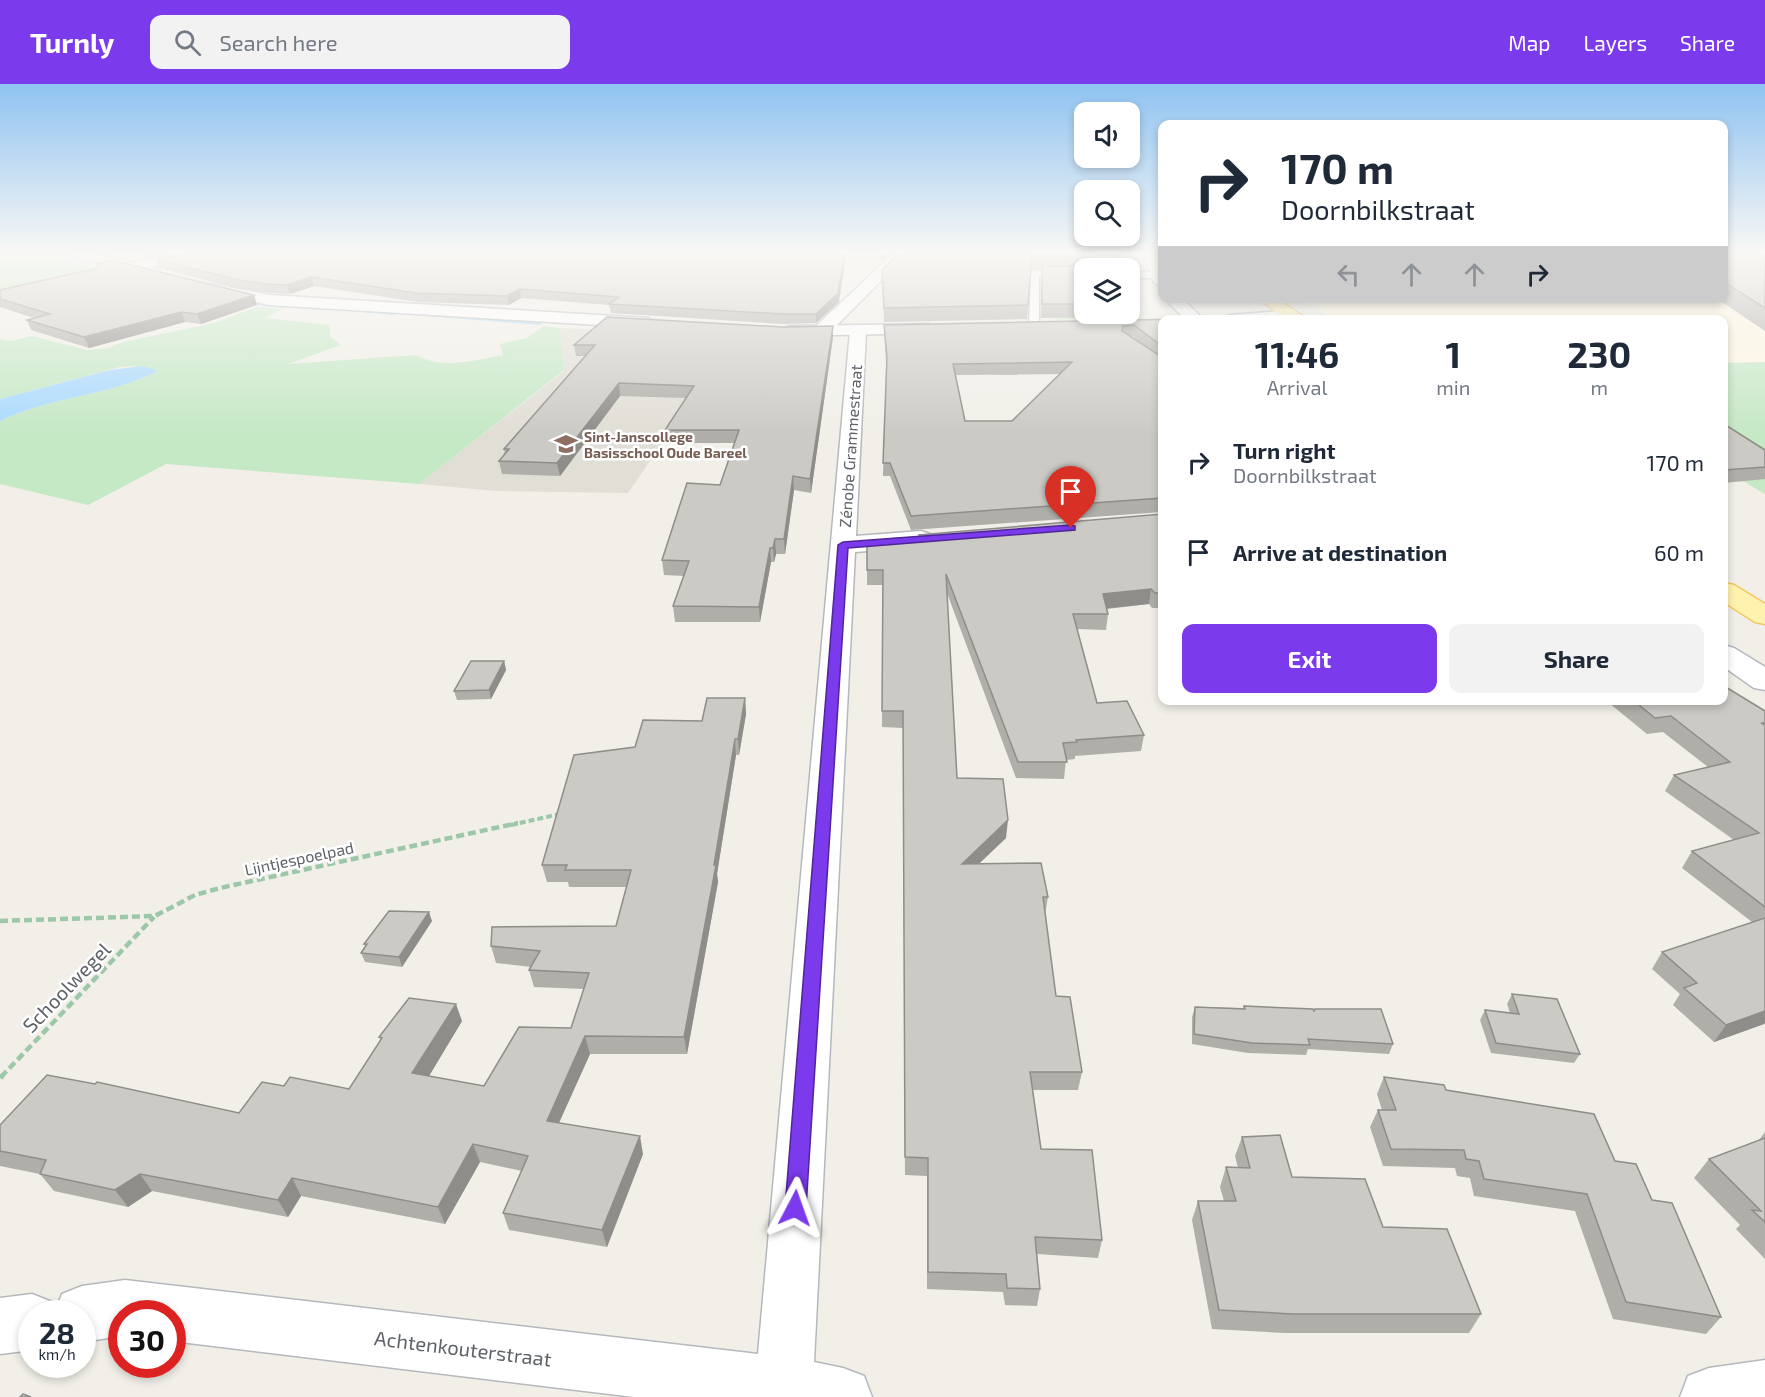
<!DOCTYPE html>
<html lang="en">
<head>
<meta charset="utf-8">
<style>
	body { margin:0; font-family:"Exo 2",sans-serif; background:#f2f2f3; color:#1f2937; height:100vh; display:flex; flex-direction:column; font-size:22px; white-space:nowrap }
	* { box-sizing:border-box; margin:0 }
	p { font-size:20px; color:#747a83 }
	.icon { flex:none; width:33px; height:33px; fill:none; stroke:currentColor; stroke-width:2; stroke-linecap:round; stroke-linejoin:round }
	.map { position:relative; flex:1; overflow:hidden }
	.details { position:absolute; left:1158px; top:231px; width:570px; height:390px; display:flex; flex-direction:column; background:#fff; border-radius:12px; box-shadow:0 3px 9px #0003 }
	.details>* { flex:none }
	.hud { position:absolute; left:1158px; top:36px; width:570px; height:183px; border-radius:12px; box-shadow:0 3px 9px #0003; background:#fff; color:#1f2937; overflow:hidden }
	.controls { position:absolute; left:1074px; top:18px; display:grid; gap:12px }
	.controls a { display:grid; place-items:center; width:66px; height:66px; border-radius:12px; background:#fff; box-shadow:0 3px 9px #0003; font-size:30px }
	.speed { position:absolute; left:18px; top:1216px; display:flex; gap:12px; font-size:30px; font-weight:700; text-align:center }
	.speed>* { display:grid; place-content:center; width:78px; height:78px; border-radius:50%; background:#fff; box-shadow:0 3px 9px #0003; line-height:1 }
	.speed small { font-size:15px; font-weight:400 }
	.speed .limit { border:9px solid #d22; background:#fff; color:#111 }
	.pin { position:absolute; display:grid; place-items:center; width:51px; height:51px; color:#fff; margin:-62px -26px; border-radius:50% 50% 50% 0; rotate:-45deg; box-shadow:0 0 6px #0007 }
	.pin .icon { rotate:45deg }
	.me { position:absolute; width:66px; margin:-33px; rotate:4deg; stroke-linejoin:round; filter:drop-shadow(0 0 4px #0008) }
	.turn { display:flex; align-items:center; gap:21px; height:126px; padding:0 24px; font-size:27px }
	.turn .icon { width:78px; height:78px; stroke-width:2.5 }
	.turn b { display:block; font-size:42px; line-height:51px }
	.lanes { display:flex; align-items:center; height:57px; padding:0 24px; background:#0003; justify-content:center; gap:30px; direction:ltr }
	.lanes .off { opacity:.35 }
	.eta { display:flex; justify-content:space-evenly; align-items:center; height:102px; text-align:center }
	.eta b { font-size:36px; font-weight:700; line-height:42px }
	.action { display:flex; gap:12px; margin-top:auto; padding:12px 24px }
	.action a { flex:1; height:69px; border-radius:12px; background:#7c3aed; color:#fff; font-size:24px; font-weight:700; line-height:69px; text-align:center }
	.action a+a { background:#f2f2f3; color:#1f2937 }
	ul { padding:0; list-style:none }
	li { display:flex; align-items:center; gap:18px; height:90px; padding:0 24px }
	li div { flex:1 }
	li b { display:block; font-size:22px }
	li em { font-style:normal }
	header { display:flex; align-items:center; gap:36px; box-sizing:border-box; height:84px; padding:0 30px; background:#7c3aed; color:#fff }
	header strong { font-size:28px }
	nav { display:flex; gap:33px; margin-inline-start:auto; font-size:21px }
	.search { width:420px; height:54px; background:#f2f2f3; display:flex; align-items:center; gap:15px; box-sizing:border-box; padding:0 21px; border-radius:12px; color:#747a83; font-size:22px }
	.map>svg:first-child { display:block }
</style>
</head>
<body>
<header>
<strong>Turnly</strong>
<div class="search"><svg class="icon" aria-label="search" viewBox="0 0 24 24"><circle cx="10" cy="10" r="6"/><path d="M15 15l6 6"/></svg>Search here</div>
<nav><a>Map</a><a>Layers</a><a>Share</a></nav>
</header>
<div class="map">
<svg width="1765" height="1313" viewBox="0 0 1765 1313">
	<rect width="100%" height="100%" fill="#f1efe8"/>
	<!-- commercial -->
	<path fill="#fef7e0" d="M1765,167v111l-41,1v-43h-388l-37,-21 425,-1z"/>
	<!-- education -->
	<path fill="#e1ded6" d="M560,244l109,5 35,49 -76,111 -132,-2 -77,-7 145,-113z"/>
	<!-- green -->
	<g fill="#c5e8c5">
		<path d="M0,167l42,1 56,18 -98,23z"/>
		<path d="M1130,193l12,38 -87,5v-12l29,6h46z"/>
		<path d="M256,223l26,2 -17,9 65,7v11l11,9 -53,19 128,-9c26,15 60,5 87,0l-3,-11 27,-6 17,-12 16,2 4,42 -145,114 -253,-20 -78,41 -88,-21v-63c49,-24 107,-25 156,-49l-23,-6 -13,1 -120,32v-60l11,2 21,-5 55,14 21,-2 15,-6 92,-19z"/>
		<path d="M1765,278v132l-41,-24v-107z"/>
	</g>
	<!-- water -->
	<path fill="#aadaff" d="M142,282l13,3 1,3c-49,24 -107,25 -156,49v-22l110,-29z"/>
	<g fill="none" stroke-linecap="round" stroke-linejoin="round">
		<!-- stream -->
		<g fill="#aadaff" fill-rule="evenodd">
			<path d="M38,167h6l49,13 -2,1z"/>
			<path d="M259,218l23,2 3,2 -3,2 -25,-3z"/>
			<path d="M352,224l42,3 3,2 -3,2 -44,-4z"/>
			<path d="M428,229l111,8 3,2 -3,2 -113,-9z"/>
		</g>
		<!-- service casing -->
		<g stroke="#b5b8bc" stroke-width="3">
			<g id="service">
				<path d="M1031,187h53v6l-45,-1v50l-5,3 -5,-3z"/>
				<path d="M1130,188h28l4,3 -4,3h-28z"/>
			</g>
		</g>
		<!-- minor casing -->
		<g stroke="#b5b8bc" stroke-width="3">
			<g id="minor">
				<path d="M189,167h26l-7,4 -75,16 -7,-4 2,-3z"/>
				<path d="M896,167h15l-84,84h-12l-2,-4 2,-4z"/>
				<path d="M1143,167h14l5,14v22l-8,-4z"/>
				<path d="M1164,214h18l22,22h-18z"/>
				<path d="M858,242l8,5 -10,205 65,-5 9,3 4,5 -4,5 -9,3 -66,5 -41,810 29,6 21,8 8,21h-238l-462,-56v-27h-50v22l-40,6v-28h-50v36l-32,4v-56l32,-4 20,8 3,9 7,-17 20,-8 43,-6 633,74 92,-1023z"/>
				<path d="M1724,561l10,3 31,19v23l-11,-2 -30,-21z"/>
				<path d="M1765,1276v37h-85l8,-21 21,-8z"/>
			</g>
		</g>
		<!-- tertiary casing -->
		<g stroke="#b5b8bc" stroke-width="3">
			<g id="tertiary">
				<path d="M64,167h22l73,19 2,3 -7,4 -88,-23z"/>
				<path d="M212,200l57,11 379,23 8,5 -8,5 -379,-23 -62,-13 -3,-3 3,-3z"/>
				<path d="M1293,226l8,5 -2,3 -77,2 8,-5z"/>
				<path d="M929,240l8,5 -2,4 -146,3 -8,-5 8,-5z"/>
			</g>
		</g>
		<!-- primary casing -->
		<g stroke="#f2c960" stroke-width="3">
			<g id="primary">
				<path d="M1258,214h19l30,22h-20z"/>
				<path d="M1724,499l10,2 31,19v20l-10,-2 -31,-20z"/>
			</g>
		</g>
		<!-- path-far2 -->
		<path stroke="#9cc7a9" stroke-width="4" stroke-dasharray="6 3" stroke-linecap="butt" d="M511,741l49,-11"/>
		<!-- path-far1 -->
		<g stroke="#9cc7a9" stroke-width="4.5" stroke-dasharray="8 4" stroke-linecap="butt">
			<path d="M0,837l155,-5 40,-21 25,-7 298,-65"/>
			<path d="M1,993l153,-160"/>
		</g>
		<!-- path -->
		<path stroke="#9cc7a9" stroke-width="6" stroke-dasharray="10 4.5" stroke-linecap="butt" d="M0,994l2,-3"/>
		<!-- service -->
		<use href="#service" fill="#fff" fill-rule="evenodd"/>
		<!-- minor -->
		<use href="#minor" fill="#fff" fill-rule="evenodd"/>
		<!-- tertiary -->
		<use href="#tertiary" fill="#fff" fill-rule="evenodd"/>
		<!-- primary -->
		<use href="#primary" fill="#fff2af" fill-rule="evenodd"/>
	</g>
	<!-- wall -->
	<g fill="#afaea9" fill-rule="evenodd">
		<path d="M133,167h47l-27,5z"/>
		<path d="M902,167h219l-37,17v46h33v3l-76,1 1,-49h-11l-4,50 -143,3 -2,-52z"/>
		<path d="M1724,167h41v80l-49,-33h8z"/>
		<path d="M156,175l683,43 -23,21 -33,1 -172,-11 -2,-8 -88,-7 -12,7 -91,-3 -104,-16 -24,8 -21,-1 -33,-5 -77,-20z"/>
		<path d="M0,206l254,5 3,10 -56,19 -16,-2 -96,26 -58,-18 -4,-10 7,-2 -34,-11z"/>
		<path d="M1162,236v288h-10l-3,-4 -42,5 1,5 -2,16 -29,-1 20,74 47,32 -3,16 -66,5v3l-9,1 -2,19 -48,-1 -69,-185 10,185 49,60 -27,25 69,34 -3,18 11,81 26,76 -4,18h-45l8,59 61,91 -4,18 -61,-4 3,35 -3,17 -32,-1 -2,-13 -76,-3v-113l-22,-1 -2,-447 -21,-1 1,-142h-16v-40l52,-8v-2l243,-21v-2l-251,18 -21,-54h-7l3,-111 -2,-40zM1130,252h2l15,11zM1060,290l-48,47h-47l-9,-46z"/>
		<path d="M833,253l-22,156 -17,-3 -9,64h-9l-2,8h-3l-11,60h-85l-2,-16 11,-30 -20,-1 -2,-15 58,-75 15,-42h-68l-2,-13 21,-32 -66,-2 -60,80 -58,-2 -3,-13 6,-7 -1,-5 81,-93h-9l-2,-11z"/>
		<path d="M1724,340l41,26v29l-41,4z"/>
		<path d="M504,577l2,9 -15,29 -34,1 -3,-9z"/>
		<path d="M745,614l1,16 -7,41h-3l-19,119 1,8 -31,172h-97l-31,69 84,31 -36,93 -98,-17 -6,-17 19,-42 -42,-9 -35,62 -144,-28 -13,21 -136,-26 -24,16 -74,-16 -14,-17 -40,-8v-41l239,-12 45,-27 65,3 32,-49 -2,-3 83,-16 -33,55 55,10 87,-58 13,-39 -50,-2 -5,-17 2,-3 -35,-4 -5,-17 125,-20 10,-39h-57l-1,-5h-21l-5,-17 93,-118 67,-26z"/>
		<path d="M1593,616h131l41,11v312l-1,1 -50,18 -41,-37 7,-11 -28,-25 10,-17 90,-30 -70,-54 10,-17 42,-11 -69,-49 9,-16 34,-8 -45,-35 -16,2 -38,-31 -10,1z"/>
		<path d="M432,837l-30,46 -37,-5 -4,-9 4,-7 -1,-2z"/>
		<path d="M1512,910l68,60 -6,9 -83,-10 -11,-33 5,-10 25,3 -3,-9z"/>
		<path d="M1244,922l70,5 79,33 -4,10 -81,-5 -2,6 -58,-2 -56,-9v-27l3,-10 48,1z"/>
		<path d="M1384,993l62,13 169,71 37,39 69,117 -15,17 -93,-15 -38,-108 -101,-15 -4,-18 -13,-2 -2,-8 -72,-2 -13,-39 8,-17h4l-5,-16z"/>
		<path d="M1765,1048v127l-29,-30 4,-4 -46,-47 15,-19 50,-19z"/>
		<path d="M1242,1053l50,40 91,50 98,87 -12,19h-184l-73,-4 -20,-109 6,-19h26l-4,-14 6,-20 12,1 -3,-12z"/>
	</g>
	<!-- shaded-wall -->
	<g fill="#8f8d8a">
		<path d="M151,167h29l-27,5z"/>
		<path d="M845,167h2l-8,51 -23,21v-9z"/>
		<path d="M881,167h13l-13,11z"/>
		<path d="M1123,172l-2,12h-10l1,-9z"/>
		<path d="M311,193l3,9 -24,8 -3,-9z"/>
		<path d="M520,205l1,9 -12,7 -2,-9z"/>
		<path d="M254,211l3,10 -56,19 -4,-10z"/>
		<path d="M181,228l4,10 -96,26 -5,-11z"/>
		<path d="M833,242v11l-22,156 -1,-14z"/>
		<path d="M619,299l1,13 -60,80 -3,-13z"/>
		<path d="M793,392l1,14 -9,64 -1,-15z"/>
		<path d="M775,455l1,15 -2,8 -1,-14z"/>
		<path d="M770,464l1,14 -11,60 -1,-15z"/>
		<path d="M1151,505l-2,15 -48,5 2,-15z"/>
		<path d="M504,577l2,9 -15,29 -2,-9z"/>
		<path d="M745,614l1,16 -7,41 -1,-16z"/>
		<path d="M1600,616h10l-1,3 -10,1z"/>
		<path d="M735,655l1,16 -19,119 1,8 -31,172 -3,-17z"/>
		<path d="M1008,736l-2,18 -45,43 1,-17z"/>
		<path d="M429,828l3,9 -30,46 -3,-10z"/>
		<path d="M456,920l6,17 -42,70 -8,-18z"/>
		<path d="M1765,926v13l-1,1 -50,18 12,-17z"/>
		<path d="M585,952l5,18 -38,84 -5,-17z"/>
		<path d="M640,1052l3,18 -36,93 -5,-17z"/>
		<path d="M473,1060l7,18 -35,62 -7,-17z"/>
		<path d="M140,1090l12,17 -24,16 -13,-17z"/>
		<path d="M292,1094l9,18 -13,21 -10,-17z"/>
	</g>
	<!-- building -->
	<g fill="#cccac5" stroke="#8f8d8a" stroke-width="1.5" fill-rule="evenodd">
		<path d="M197,167h430l20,3 4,-3h194l-7,42 -22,21h-33l-174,-10 10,-7 -99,-8 -13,7 -91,-3 -105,-16 -24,8 -21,-1 -32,-5 -78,-20z"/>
		<path d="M902,167h219l2,5 -11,3 1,9h-29v36h-42v-38h43l3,-8 -3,-2h-53l-4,49 -144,3 -2,-38z"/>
		<path d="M1724,167h41v57l-41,-26z"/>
		<path d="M111,176l143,35 -57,19 -16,-2 -97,25 -57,-17 23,-6 -50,-15v-9l98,-22 -1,-4z"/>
		<path d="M607,233l175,10 51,-1 -23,153 -17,-3 -9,63h-9l-2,9h-3l-11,59 -86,-1 16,-45 -27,-1 25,-77 33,2 19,-55h-74l29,-44 -75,-3 -62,80 -58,-2 10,-12h-5l91,-104h-21z"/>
		<path d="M1184,235l2,1h-24v26l-28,-21 -11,1 -1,5 40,26v141l-251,18 -21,-53h-7l4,-106 -3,-32zM1072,278l-60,59h-47l-12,-57z"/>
		<path d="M1724,340l41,26v17l-41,3z"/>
		<path d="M1162,430v79h-7l-4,-4 -48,5 5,20h-35l24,89 30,-2 17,34 -68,5 1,2 -14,1 4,19h-49l-72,-188 11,204 46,1 5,41 -46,44 79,-1 7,34h-5l13,99 14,1 12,75h-52l11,77 51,1 10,90 -67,-3 5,52 -33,-1 -1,-14 -78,-2v-114l-23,-1 -2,-446h-21l1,-141h-16v-25l20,-6 33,-2 -1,-2z"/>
		<path d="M471,577h33l-15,29 -35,1z"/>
		<path d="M1724,602l41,25v12h-4l4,2v182l-73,-56 67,-18 -85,-58 56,-13 -59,-46 -16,2 -22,-18h91z"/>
		<path d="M707,614h38l-7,41h-3l-21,126h2l-32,172 -99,-1 -38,85 93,15 -38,94 -99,-17 25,-57 -55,-12 -35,63 -146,-29 -14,22 -138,-26 -25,16 -75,-16 6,-14 -46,-9v-26l47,-50 48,9 2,-2 142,31 23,-31 22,4 6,-9 59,12 33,-51 -3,-1 30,-39 47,6 -44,69 72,13 35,-59 52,1 18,-55 -60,-3 11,-19 -49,-5 1,-19 124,-1 15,-56h-66l2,-5h-25l32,-110 61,-8 8,-27 59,1z"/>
		<path d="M389,827l40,1 -30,45 -38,-4 6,-9h-3z"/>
		<path d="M1765,834v93l-39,14 -42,-37 13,-5 -35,-31z"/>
		<path d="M1512,910l45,5 23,55 -84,-11 -11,-33 34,4z"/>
		<path d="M1244,922l69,3 1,2 1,-2h66l12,35 -85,-5 2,6 -58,-2 -58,-9 1,-27 50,2z"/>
		<path d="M1384,993l60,8 2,5 148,24 21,47 21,3 16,36 20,3 49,114 -95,-15 -39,-108 -103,-15 -5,-18 -13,-2 -2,-9 -73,-1 -13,-39h18z"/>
		<path d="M1280,1051l12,42 73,2 18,48 64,2 34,85h-188l-74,-4 -21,-109h38l-10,-34 24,1 -8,-31z"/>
		<path d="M1765,1054v84l-13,-12 9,1 -52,-52z"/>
		<path d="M23,1310l8,3h-11z"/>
	</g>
	<!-- sky -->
	<linearGradient id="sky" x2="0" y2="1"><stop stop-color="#8fc3f1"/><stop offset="0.48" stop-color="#f9f8f5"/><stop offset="1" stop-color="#f9f8f5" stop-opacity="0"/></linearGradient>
	<rect width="1765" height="351" fill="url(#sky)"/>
	<!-- route -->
	<path fill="#7c3aed" stroke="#51269a" stroke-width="1.5" d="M1071,441l4,1v4l-227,18 -42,660 -3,7 -8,3 -7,-3 -3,-7 53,-663 5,-3z"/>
	<!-- icons -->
	<defs>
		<g id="school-bare" transform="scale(1.8)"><path d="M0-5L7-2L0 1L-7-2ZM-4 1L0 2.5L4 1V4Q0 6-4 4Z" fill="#8d6e63" stroke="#fff" stroke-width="2.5" paint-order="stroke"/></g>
	</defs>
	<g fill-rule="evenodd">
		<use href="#school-bare" x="566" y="360"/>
	</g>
	<g text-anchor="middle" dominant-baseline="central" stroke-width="5" stroke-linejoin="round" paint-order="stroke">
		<!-- far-education labels -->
		<g font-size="14" font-weight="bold" fill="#785e54" stroke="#fff" text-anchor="start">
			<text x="584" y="352">Sint-Janscollege<tspan x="584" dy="16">Basisschool Oude Bareel</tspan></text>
		</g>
		<!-- street labels -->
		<g font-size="16" fill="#5f6368" stroke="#fff">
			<text transform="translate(850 362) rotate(-86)">Zénobe Grammestraat</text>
			<text transform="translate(299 774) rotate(-12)">Lijntjespoelpad</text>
		</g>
		<!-- near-street labels -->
		<g font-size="20" fill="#5f6368" stroke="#fff">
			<text transform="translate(66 903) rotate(-46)">Schoolwegel</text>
			<text transform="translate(463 1264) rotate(7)">Achtenkouterstraat</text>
		</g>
	</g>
</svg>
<div class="controls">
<a><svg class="icon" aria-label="sound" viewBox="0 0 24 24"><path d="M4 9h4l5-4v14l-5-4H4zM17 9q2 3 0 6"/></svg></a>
<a><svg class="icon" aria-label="search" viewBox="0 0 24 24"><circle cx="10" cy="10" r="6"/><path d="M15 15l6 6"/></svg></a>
<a><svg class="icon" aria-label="layers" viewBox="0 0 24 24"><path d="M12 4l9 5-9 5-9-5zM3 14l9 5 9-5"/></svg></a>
</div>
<div class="speed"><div>28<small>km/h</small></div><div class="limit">30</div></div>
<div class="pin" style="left:1071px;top:444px;background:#d93025"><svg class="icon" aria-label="arrive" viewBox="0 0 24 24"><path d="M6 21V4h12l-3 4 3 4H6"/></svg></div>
<svg class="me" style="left:795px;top:1124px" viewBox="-20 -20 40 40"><path d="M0-17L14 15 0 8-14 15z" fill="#7c3aed" stroke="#fff" stroke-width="4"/></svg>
<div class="hud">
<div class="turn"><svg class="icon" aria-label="right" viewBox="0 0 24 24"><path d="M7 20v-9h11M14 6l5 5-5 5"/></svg><div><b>170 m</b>Doornbilkstraat</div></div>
<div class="lanes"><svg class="icon off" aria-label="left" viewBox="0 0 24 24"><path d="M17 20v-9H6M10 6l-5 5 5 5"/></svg><svg class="icon off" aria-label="ahead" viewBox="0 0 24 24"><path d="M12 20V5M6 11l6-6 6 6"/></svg><svg class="icon off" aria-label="ahead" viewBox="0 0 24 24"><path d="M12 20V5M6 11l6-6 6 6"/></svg><svg class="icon" aria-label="right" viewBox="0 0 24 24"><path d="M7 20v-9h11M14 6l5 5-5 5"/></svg></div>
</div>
<section class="details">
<div class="eta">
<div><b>11:46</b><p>Arrival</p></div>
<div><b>1</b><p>min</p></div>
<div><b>230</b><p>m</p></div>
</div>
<ul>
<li><svg class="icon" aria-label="right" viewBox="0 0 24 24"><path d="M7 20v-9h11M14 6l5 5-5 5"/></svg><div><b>Turn right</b><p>Doornbilkstraat</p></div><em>170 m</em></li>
<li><svg class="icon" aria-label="arrive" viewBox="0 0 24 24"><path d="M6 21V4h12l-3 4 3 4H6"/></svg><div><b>Arrive at destination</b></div><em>60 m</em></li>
</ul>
<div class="action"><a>Exit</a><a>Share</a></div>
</section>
</div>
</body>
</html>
